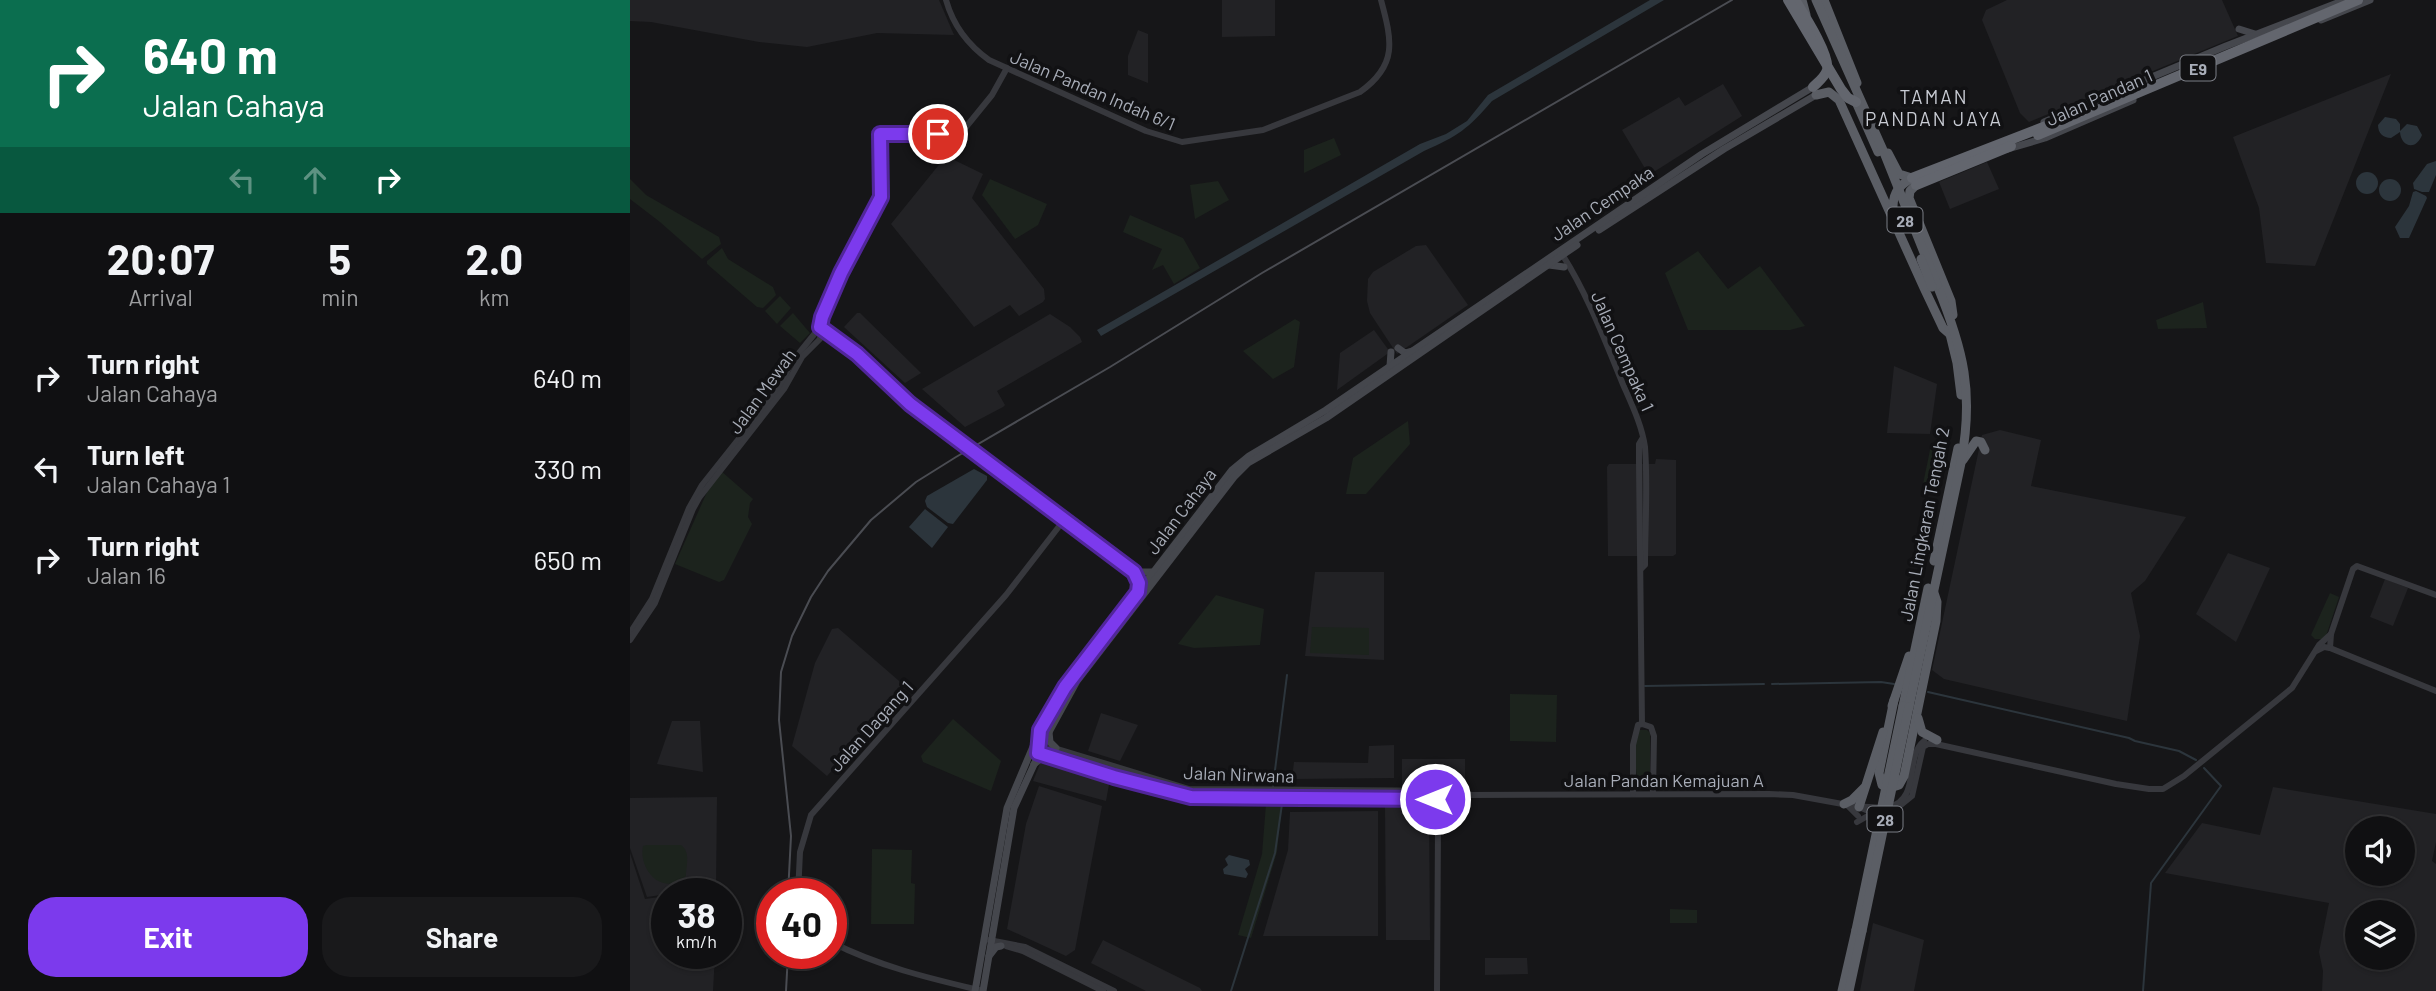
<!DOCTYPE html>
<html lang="en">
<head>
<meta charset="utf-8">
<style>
	body { margin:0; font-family:Barlow,sans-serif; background:#19191b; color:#f1f3f6; height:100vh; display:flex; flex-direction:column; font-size:26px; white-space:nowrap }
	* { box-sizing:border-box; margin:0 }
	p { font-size:23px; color:#9c9d9f }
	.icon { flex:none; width:38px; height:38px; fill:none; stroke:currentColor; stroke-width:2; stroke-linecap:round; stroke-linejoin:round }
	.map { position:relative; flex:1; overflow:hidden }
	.drawer { display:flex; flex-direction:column; background:#101012; width:630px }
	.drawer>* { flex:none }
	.banner { background:#0b6e4f; color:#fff; overflow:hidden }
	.tools { position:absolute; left:1715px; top:816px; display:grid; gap:14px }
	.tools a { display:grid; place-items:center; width:70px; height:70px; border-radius:50%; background:#101012; box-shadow:0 2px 5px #0004,0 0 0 2px #303032; font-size:35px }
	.speed { position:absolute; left:21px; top:878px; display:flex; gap:14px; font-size:35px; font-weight:700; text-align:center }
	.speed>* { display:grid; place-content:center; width:91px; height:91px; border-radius:50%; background:#101012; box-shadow:0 2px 5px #0004,0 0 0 2px #303032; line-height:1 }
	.speed small { font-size:18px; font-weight:400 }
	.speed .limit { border:10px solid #d22; background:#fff; color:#111 }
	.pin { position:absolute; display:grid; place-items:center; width:60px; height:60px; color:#fff; margin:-30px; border:4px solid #fff; border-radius:50%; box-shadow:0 2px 7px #0007 }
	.me { position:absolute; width:77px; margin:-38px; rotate:270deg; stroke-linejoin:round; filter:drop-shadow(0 0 5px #0008) }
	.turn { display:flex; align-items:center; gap:24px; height:147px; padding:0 28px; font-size:32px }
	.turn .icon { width:91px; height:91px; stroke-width:2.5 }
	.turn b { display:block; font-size:49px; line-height:60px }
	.lanes { display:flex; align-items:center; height:66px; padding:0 28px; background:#0003; justify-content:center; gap:35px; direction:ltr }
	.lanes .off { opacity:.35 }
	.eta { display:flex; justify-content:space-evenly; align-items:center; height:119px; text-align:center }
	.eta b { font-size:42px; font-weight:700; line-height:49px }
	.action { display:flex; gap:14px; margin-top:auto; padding:14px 28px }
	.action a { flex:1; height:80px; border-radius:28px; background:#7c3aed; color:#fff; font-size:28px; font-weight:700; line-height:80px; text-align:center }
	.action a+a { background:#19191b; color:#f1f3f6 }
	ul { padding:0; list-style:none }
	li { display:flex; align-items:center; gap:21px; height:91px; padding:0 28px }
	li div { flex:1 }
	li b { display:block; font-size:26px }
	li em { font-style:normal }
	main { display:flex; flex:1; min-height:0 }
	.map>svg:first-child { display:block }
</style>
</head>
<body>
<main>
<section class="drawer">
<div class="banner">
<div class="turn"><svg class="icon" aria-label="right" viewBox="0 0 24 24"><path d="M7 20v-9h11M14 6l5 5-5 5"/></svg><div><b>640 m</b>Jalan Cahaya</div></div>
<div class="lanes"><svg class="icon off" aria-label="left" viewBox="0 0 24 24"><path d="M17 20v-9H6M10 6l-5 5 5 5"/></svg><svg class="icon off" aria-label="ahead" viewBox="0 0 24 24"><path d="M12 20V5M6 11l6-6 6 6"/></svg><svg class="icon" aria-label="right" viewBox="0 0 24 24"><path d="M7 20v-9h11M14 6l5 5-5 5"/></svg></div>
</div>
<div class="eta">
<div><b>20:07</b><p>Arrival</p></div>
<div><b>5</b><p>min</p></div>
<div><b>2.0</b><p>km</p></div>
</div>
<ul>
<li><svg class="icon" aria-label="right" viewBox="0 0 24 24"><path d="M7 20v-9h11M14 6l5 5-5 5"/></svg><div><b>Turn right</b><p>Jalan Cahaya</p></div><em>640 m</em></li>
<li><svg class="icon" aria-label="left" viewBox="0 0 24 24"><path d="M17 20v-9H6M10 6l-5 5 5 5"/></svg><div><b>Turn left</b><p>Jalan Cahaya 1</p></div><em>330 m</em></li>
<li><svg class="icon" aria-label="right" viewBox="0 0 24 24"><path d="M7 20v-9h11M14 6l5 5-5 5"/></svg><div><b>Turn right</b><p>Jalan 16</p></div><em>650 m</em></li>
</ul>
<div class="action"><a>Exit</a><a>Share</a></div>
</section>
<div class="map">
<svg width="1806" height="991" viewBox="0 0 1806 991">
	<rect width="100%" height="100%" fill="#161618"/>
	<!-- built -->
	<g fill="#222225" fill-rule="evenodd">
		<path d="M0,0h309l15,35 -77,-2 -70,14 -48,-5 -108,-20 -21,-1z"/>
		<path d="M592,0h53v36l-53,1z"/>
		<path d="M1377,0h215l16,36 -209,86 -9,-9 -38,-93 4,-10z"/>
		<path d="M508,30l10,4v49l-20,-8v-19z"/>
		<path d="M1761,74l-76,192 -49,-3 -7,-55 -26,-71z"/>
		<path d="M1093,84l19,32 -93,59 -27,-45 57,-33 6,9z"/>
		<path d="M316,156l37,18 -11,24 72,91 1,10 -2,3 -24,14 -9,-11 -36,22 -83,-103z"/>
		<path d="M1357,162l12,27 -49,20 -11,-27z"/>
		<path d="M796,245l42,60 -71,49 -27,-41 -3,-12 1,-22 5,-7 43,-26z"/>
		<path d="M227,313h3l61,60 -16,10 -61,-56z"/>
		<path d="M420,314l20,13 10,10 2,5 -85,49 8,14 -2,2 -38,20 -43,-38z"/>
		<path d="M744,330l16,22 -53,38 3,-37z"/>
		<path d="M1264,366l43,18 -7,50 -43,-1z"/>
		<path d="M1370,430l41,10 -10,46 155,31 -41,64 -14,12 9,43 -13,85 -183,-42 -12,-9 50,-235z"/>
		<path d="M1026,459l20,1v94l-3,2h-65l-1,-89 2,-3h46z"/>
		<path d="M1598,553l42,15 -34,74 -40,-28z"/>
		<path d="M685,572h69v88l-79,-4z"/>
		<path d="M1755,579l23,9 -15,38 -23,-9z"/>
		<path d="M208,628l68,59 -79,89 -35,-30 23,-83 17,-34z"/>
		<path d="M471,713l37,12 -18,36 -32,-10z"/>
		<path d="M42,721h28l3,51 -46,-8z"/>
		<path d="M764,745v33l-102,1 2,-17 74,1 1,-17z"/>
		<path d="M772,759h63v26l-63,1z"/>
		<path d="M416,762l64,17 -4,22 -73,-20 7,-17z"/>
		<path d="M409,786l63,20 -27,144 -9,6 -59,-27 19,-105z"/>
		<path d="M1643,787l163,27v28l-4,19 4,3v127h-114l1,-20 -4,-19 10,-49 -164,-30 37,-50 58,12zM1727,828h46v45h-46zM1727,912h46v45h-46z"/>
		<path d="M87,797l-1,90 -69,10 -17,-49v-50z"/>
		<path d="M792,804l7,6 1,130h-44l-1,-135z"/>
		<path d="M748,811v125h-115l25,-86 2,-38z"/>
		<path d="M0,853l15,46 22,-3v58h48l-2,37h-83z"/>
		<path d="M1243,923l51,17 -10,51h-54z"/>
		<path d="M473,940l97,48 2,3h-56l-55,-28z"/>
		<path d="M855,958h42l1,16 -43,1z"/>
	</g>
	<!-- green -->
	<g fill="#1c231d">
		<path d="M704,138l7,17 -37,18v-23z"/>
		<path d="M0,179l16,16 73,42 2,7 -19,15 -42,-37 -30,-23z"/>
		<path d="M360,179l57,25 -9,21 -23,14 -33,-44z"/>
		<path d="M588,181l11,19 -34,19 -5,-34z"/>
		<path d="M500,215l53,23 17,30 -26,16 -11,-19 -11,5 10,-21 -39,-17z"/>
		<path d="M92,248l6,11 45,28 3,8 -13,13 -6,-1 -50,-43v-3z"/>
		<path d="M1068,251l30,38 32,-23 45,60 -15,4h-102l-23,-57z"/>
		<path d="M150,296l11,12 -14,16 -12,-13z"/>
		<path d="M1573,302l4,26 -49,1 -2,-9z"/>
		<path d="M163,313l17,20 -10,10 -20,-17z"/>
		<path d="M665,319l5,3 -6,45 -21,12 -30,-28z"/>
		<path d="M778,421l2,23 -44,50h-20l7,-36z"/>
		<path d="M1301,445l11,2 -10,44 -10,-2z"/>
		<path d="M91,471l32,28 -3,4 -2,14 4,7 -28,56 -5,2 -44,-18 32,-72z"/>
		<path d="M1700,593l9,4 -14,42h-10l-4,-4z"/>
		<path d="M586,595l48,14 -4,36 -66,3 -16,-4z"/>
		<path d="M682,627l57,1v27l-59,-2z"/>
		<path d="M880,694l47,1 -1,47 -46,-1z"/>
		<path d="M323,719l48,42 -10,30 -68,-29 -2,-6z"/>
		<path d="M1009,730h8l3,3v48l-3,5h-8c-4,-15 -6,-42 0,-56z"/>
		<path d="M636,804h16l-5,48 -26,86 -13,-3 24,-81z"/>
		<path d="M17,845h34c10,7 5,21 5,31 -22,21 -48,-5 -43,-30z"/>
		<path d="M242,849l40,1 -1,33 4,1 -1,40h-43z"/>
		<path d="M1040,909l27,1v13h-27z"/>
	</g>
	<!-- water -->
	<g fill="#2c353c">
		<path d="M1020,0h14l-172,101c-24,28 -34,35 -68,50l-323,185 -4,-6 323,-186 26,-10 21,-13 21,-26z"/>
		<path d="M1755,117l11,2 4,5v7l7,-7 10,2 5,9c-6,16 -21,12 -22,-3l-9,6c-8,0 -13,-5 -13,-13z"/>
		<path d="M1806,161v14l-7,17h-7l-8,-3 -1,-6 14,-19z"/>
		<circle cx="1737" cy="183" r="11"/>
		<circle cx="1760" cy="190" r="11"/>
		<path d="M1786,191l10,5 1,2 -18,40h-9l-5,-11 14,-21 4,-14z"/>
		<path d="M344,469l13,7v4l-34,44 -5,-1 -21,-16 -2,-6 2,-5z"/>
		<path d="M295,509l23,18 -16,21 -23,-21z"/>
		<path d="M599,855l20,5 1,5 -5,4 3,5 -2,4 -22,-4 -1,-5 5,-4 -3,-6z"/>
	</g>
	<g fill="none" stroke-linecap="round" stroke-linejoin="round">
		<!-- stream -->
		<g stroke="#2c353c" stroke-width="2">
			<path d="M1142,684l109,-2 13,2"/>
			<path d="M1015,686l119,-2"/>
			<path d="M1298,692l201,46 6,3 44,10 17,9"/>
			<path d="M643,786l14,-111"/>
			<path d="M601,991l44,-138 7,-49"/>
			<path d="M1513,991l8,-108 70,-97 -17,-18"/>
		</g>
		<!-- tertiary -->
		<g stroke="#37383d" stroke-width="6">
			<path d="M316,0c7,25 22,45 43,60l157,71 36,11 81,-12 97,-38c38,-27 32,-51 21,-92"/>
			<path d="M930,251c26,40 44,87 62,131 9,21 20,43 23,65 3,39 0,80 0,118l-4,4"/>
			<path d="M190,327l37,27 39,38 38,29"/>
			<path d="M355,460l162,122"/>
			<path d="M0,633l22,-34 37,-91 13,-23 78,-98 11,-24 29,-36"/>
			<path d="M0,640l25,-37 38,-94 6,-11 85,-109 18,-32 18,-18 2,-22 59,-120 -1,-63 55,1 7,-3 11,11 39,-48 15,-27"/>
			<path d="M1700,648l1,-14 22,-65 4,-3 79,29"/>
			<path d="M1686,651l8,-4 6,1 106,43"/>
			<path d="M1012,724l9,3 3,9 -1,58"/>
			<path d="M421,747l138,42 270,2 8,3"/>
			<path d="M417,756l67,21 77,20 249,2 19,-1 9,-3 301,-1 24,1 66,12 14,6h18l21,-17 11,-49 5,-3h8l180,40 33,5h14l21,-13 108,-88 27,-43 12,-11"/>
			<path d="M1003,794v-49l5,-20 4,-1 -3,-261v-19l3,-5"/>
			<path d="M805,798l-1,23 4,6"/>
			<path d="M1219,807l9,9"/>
			<path d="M1231,807c9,-1 19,2 28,0 32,-8 15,-50 35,-66"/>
			<path d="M1227,822l16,-9"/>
			<path d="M168,894l2,-42 11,-37 195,-220 58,-75"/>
			<path d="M359,940l36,7 89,44"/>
			<path d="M201,942c47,24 97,36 148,48"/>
			<path d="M376,946l17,5 80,40"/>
			<path d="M807,991l1,-164 2,-6v-25"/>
		</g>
		<!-- secondary -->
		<g stroke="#45474d" stroke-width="7">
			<path d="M1691,20l49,-20"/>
			<path d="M1609,29l16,5"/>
			<path d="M1414,122l182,-76 119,-46"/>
			<path d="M1378,149l37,-11 88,-38"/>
			<path d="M969,230l125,-81 92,-54"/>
			<path d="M919,265l15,2"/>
			<path d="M768,348l7,5 7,-2"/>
			<path d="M760,366l1,-14"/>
			<path d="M504,572h20"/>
			<path d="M419,732l1,10 6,6"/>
			<path d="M404,764l8,-6 10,-1"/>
			<path d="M359,956l7,-9 5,-1"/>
			<path d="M345,991l32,-183 33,-78 25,-43 167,-217 17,-14 77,-46 376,-256 111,-67"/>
			<path d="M353,991l31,-183 35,-76 28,-51 157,-204 14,-14 78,-45 251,-173"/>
		</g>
		<!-- trunk -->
		<g stroke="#5b5e65" stroke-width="9">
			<path d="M1172,0l4,15"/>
			<path d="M1194,0l33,83"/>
			<path d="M1186,95l13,-3 10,8 85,188 19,40 8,7"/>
			<path d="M1226,102l22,50"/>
			<path d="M1258,153l11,21 13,4"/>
			<path d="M1286,185l-6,6 -1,7 42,103 2,14"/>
			<path d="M1263,214c-1,-19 3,-27 19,-36"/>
			<path d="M1319,330l8,33 4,32"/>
			<path d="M1333,460l13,-19 5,1 4,8"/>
			<path d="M1304,561l24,-113"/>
			<path d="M1264,700l-15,73 3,12 8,3 9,-3 5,-9 32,-155 1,-19 -3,-9"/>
			<path d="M1262,706l17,-50"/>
			<path d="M1273,706l25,-118"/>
			<path d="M1279,707l52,-244c13,-71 3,-112 -24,-178"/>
			<path d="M1288,718l4,14 15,8"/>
			<path d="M1214,804l8,-4 12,-12"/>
			<path d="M1229,807l24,-75"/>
			<path d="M1212,991l14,-61"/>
			<path d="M1219,991l13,-60"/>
		</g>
		<!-- motorway -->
		<g stroke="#63666e" stroke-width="10">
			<path d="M1165,0c8,13 36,56 32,70 -2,7 -9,12 -14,17"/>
			<path d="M1282,178l139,-54"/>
			<path d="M1286,185l95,-39"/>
		</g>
		<!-- tram -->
		<g stroke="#4a4c52" stroke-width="2">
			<path d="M158,894l3,-58 -12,-116 2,-48 11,-36 19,-39 17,-26 43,-51 45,-38 40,-25 154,-90 152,-94 470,-273"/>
			<path d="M156,991l2,-37"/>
		</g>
		<!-- tertiary-bridge -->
		<path stroke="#37383d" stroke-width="6" d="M304,421l51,39"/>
		<!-- trunk-bridge -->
		<g stroke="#5b5e65" stroke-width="9">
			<path d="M1186,0l67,150 54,135"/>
			<path d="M1291,259l11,28"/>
			<path d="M1226,930l47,-224"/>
			<path d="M1232,931l47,-224"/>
		</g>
		<!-- motorway-bridge -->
		<g stroke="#63666e" stroke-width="10">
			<path d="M1158,0l53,89 7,9 8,4"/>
			<path d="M1408,135l320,-135"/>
		</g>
	</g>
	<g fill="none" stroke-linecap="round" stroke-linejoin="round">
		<!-- route casing -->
		<g stroke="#51269a" stroke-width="18">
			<path id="route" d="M308,134h-58l1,63 -40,76 -19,44 -2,10 37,27 53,50 224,168 5,11 -1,9 -73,95 -25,43 -2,23 76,24 77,20 244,2"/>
		</g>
		<!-- route -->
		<use href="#route" stroke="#7c3aed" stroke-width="12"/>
	</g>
	<g text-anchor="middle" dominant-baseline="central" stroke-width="7" stroke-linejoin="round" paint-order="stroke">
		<!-- shield labels -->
		<g fill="#111113" stroke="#7b7e86" stroke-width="2">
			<rect x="1550.5" y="55.5" width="35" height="25" rx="5"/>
			<rect x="1257.5" y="207.5" width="35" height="25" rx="5"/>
			<rect x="1237.5" y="806.5" width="35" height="25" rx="5"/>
		</g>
		<g font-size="16" font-weight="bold" fill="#a8adb8">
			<text x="1568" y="68">E9</text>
			<text x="1275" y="220">28</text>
			<text x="1255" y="819">28</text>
		</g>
		<!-- street labels -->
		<g font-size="18" fill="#a8adb8" stroke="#111113">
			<text transform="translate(463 90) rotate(23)">Jalan Pandan Indah 6/1</text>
			<text transform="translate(1469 97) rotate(-24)">Jalan Pandan 1</text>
			<text transform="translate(972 203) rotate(-34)">Jalan Cempaka</text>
			<text transform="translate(993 351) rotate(66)">Jalan Cempaka 1</text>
			<text transform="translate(132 391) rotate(-54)">Jalan Mewah</text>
			<text transform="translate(551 511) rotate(-53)">Jalan Cahaya</text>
			<text transform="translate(1294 524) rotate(-79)">Jalan Lingkaran Tengah 2</text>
			<text transform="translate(241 726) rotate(-48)">Jalan Dagang 1</text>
			<text transform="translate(609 774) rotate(2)">Jalan Nirwana</text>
			<text x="1034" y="780">Jalan Pandan Kemajuan A</text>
		</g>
		<!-- neighbourhood labels -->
		<g font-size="19" letter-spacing="2" fill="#c9ccd4" stroke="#111113">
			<text x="1304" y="96">TAMAN<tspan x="1304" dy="22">PANDAN JAYA</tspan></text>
		</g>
	</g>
</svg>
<div class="tools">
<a><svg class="icon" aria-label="sound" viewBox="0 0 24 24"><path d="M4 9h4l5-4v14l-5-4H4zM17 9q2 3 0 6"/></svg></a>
<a><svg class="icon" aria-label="layers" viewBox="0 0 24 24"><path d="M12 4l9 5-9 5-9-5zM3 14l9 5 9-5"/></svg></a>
</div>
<div class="speed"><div>38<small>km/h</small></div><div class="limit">40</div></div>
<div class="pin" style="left:308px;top:134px;background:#d93025"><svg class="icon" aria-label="arrive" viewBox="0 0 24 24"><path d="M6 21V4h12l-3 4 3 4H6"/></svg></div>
<svg class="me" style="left:805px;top:799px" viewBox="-20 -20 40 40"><circle r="17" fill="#7c3aed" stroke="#fff" stroke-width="3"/><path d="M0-11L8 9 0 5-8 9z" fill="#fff"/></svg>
</div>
</main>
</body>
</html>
